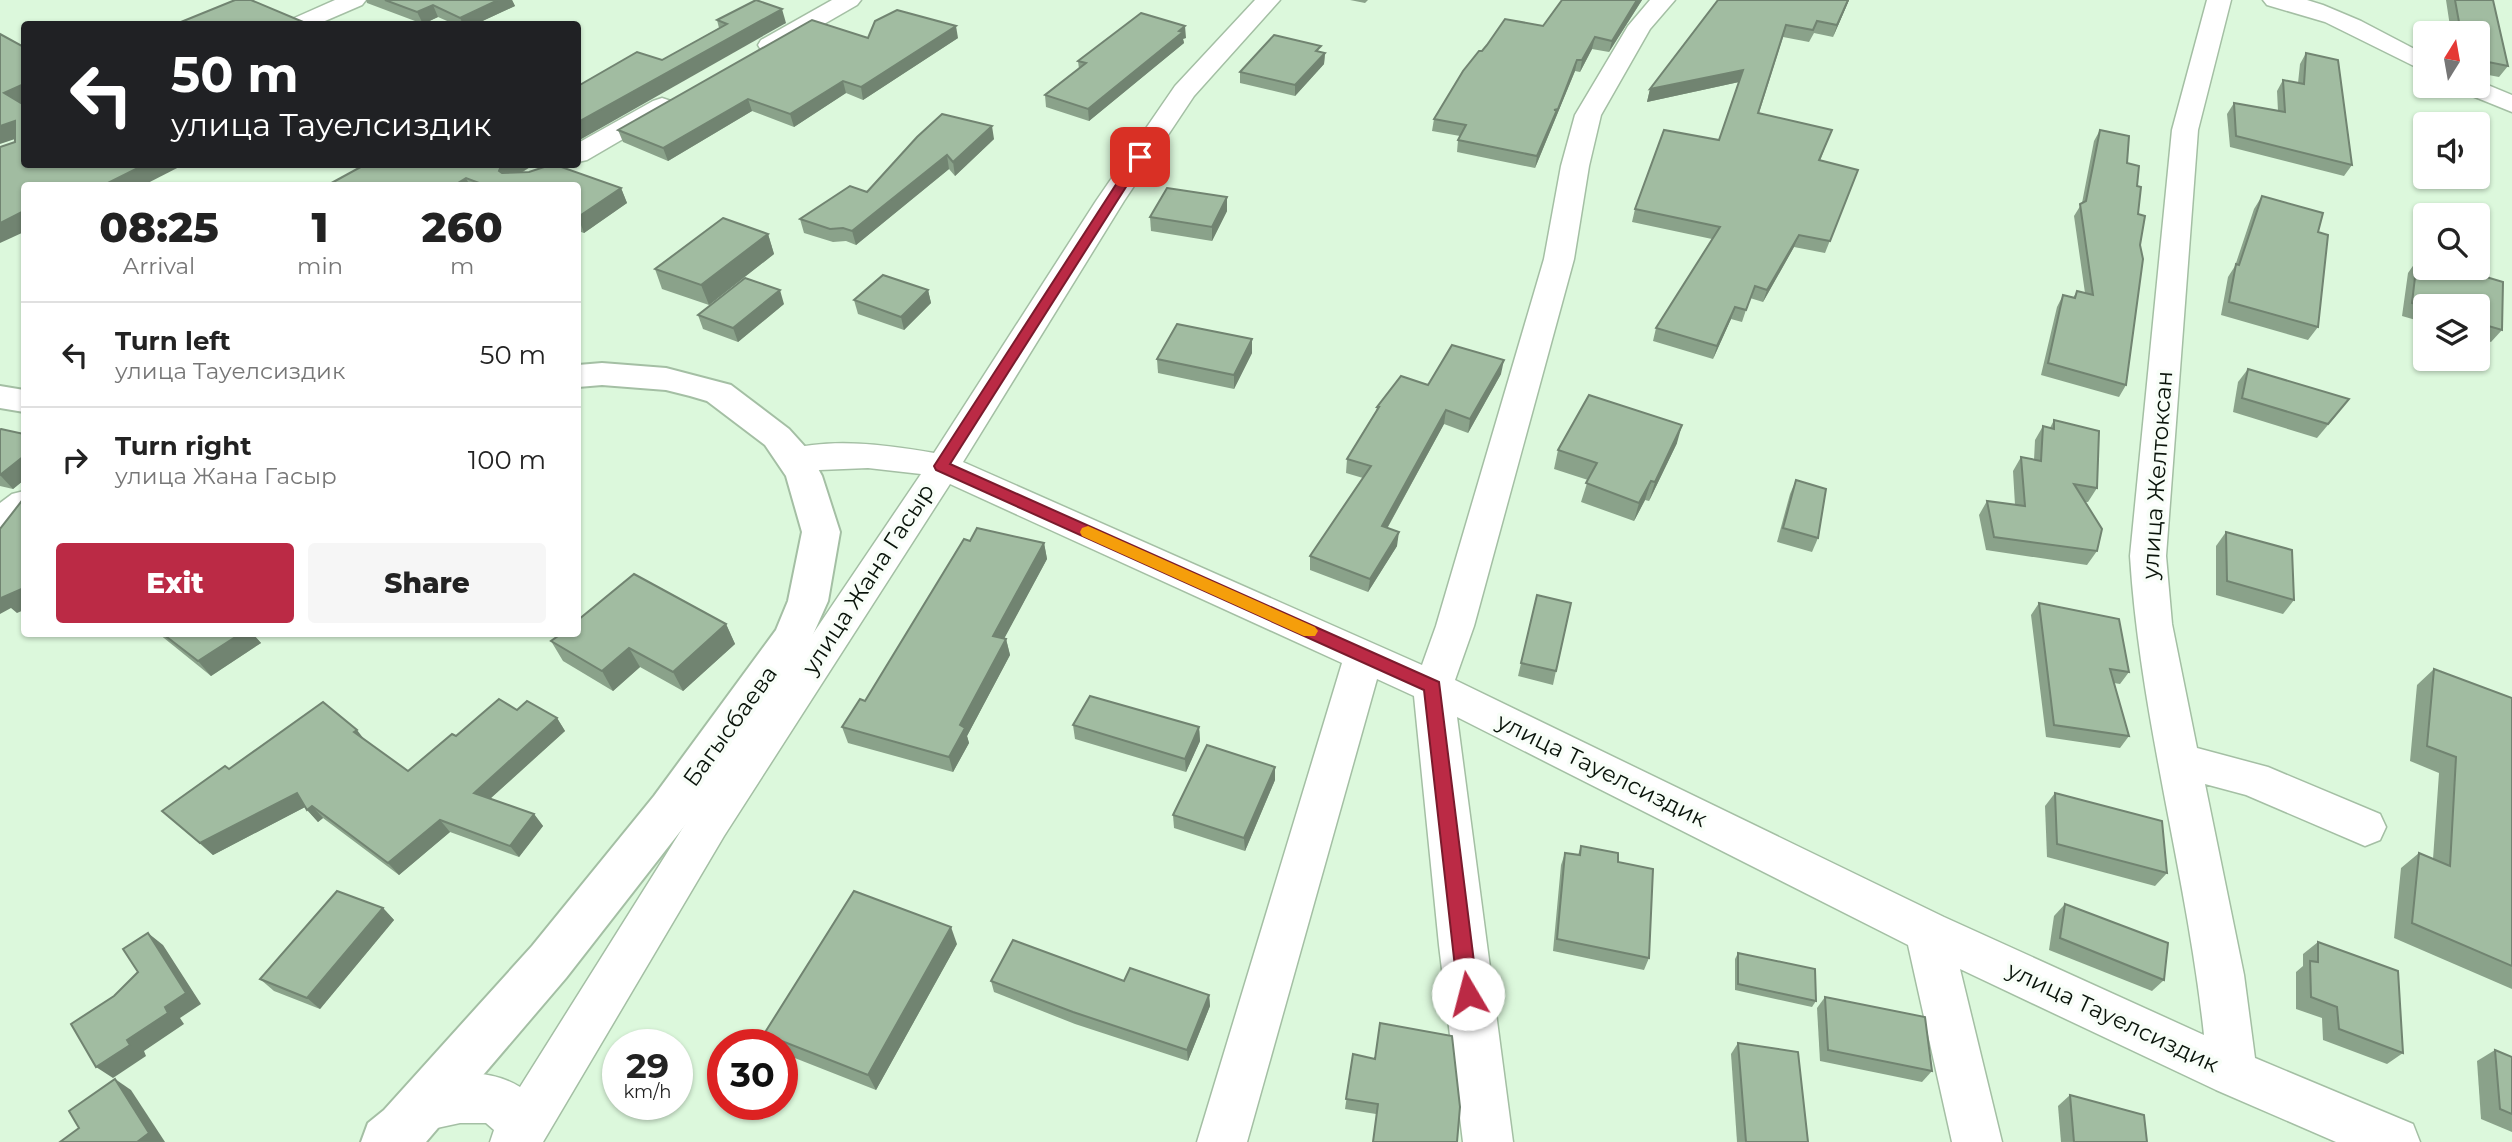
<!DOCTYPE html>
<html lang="en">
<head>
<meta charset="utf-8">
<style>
	body { margin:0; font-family:Montserrat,sans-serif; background:#f6f6f6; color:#222; height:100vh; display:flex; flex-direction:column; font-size:26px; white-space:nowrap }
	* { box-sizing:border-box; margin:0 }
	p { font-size:23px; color:#767676 }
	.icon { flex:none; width:38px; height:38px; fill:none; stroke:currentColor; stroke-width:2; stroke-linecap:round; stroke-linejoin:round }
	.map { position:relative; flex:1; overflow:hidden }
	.details { position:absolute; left:21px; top:182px; width:560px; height:455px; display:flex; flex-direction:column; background:#fff; border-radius:7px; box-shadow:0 2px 5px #0004 }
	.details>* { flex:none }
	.guide { position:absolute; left:21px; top:21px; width:560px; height:147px; border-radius:7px; box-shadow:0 2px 5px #0004; background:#202124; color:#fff; overflow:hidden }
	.needle { width:46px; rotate:11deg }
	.controls { position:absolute; left:2413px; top:21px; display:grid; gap:14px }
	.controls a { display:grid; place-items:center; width:77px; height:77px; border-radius:7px; background:#fff; box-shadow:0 2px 5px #0004; font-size:35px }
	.speed { position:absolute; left:602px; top:1029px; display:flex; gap:14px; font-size:35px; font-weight:700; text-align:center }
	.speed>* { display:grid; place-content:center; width:91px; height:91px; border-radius:50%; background:#fff; box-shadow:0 2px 5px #0004; line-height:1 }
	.speed small { font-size:18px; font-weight:400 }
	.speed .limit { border:10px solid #d22; background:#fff; color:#111 }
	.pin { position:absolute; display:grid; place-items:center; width:60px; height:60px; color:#fff; margin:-30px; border-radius:14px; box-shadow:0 4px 10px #0006 }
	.me { position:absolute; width:77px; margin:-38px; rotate:352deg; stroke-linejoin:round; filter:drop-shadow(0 0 5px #0008) }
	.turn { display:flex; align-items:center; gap:24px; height:147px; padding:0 35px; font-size:32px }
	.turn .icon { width:91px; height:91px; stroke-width:2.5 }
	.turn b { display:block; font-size:49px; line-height:60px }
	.eta { display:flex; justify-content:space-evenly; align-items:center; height:119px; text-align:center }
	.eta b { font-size:42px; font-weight:800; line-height:49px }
	.button { display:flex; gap:14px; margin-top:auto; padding:14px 35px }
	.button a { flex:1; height:80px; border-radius:7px; background:#bb2a45; color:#fff; font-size:28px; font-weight:800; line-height:80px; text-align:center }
	.button a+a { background:#f6f6f6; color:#222 }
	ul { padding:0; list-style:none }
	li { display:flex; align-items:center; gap:21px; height:105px; padding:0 35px; border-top:2px solid #e0e0e0 }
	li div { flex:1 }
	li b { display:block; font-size:26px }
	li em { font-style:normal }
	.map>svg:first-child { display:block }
</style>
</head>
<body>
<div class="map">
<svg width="2512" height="1142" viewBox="0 0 2512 1142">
	<rect width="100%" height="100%" fill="#dcf8dc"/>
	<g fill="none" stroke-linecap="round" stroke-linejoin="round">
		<!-- street casing -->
		<g stroke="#a4bfa4" stroke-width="3">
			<g id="street">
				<path d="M335,0h31l-4,5 -44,19h-30l4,-5z"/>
				<path d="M832,0h29l-4,5 -78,45 -9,2 -9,-2 -3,-5 3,-5z"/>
				<path d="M1255,0h25l-86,96 -70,105 -161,261 459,203 14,-39 108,-367 17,-93 14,-51 53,-89 22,-26h25l-25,29 -49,86 -12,51 -15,93 -100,367 -19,54 489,237 260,118c-17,-160 -64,-318 -74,-479l42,-426 35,-130h24l-33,130 -32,426 6,68 25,124 71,19 112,47 6,13 -6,13 -15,6 -119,-51 -41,-11 39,191 11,83 158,66 7,18h-84l-120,-52 -256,-121 42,173h-50l-44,-197 -451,-228 56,425h-50l-24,-197 -25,-249 -37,-17 -130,463h-50l145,-479 -392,-179 -226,352 -181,306h-53l4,-12 -8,-7h-26l-37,8 -18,-7 -7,-18 7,-18c38,-15 79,-23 115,-1l174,-277 227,-336 -53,-6 -73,3 -12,-4 -5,-8 5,-8c48,-14 103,-6 151,2l162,-252 79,-115z"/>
				<path d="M2263,0h44l16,5 38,16 65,34v17l-101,-50 -58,-17z"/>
				<path d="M2478,81l34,14v17l-52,-21 -4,-5h22z"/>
				<path d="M662,98l9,3 4,5 -4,5 -84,49 -9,2v-19l75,-42z"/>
				<path d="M24,491v30l-11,9 -13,4v-31l12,-9z"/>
			</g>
		</g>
		<!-- secondary casing -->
		<g stroke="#a4bfa4" stroke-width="4">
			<g id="secondary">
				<path d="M602,363l64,5 65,17 58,44 19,21 14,26 18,56 -12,69 -21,47 -121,176 -120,154 -140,164h-65l7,-19 16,-13 148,-164 122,-150 122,-166 12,-29 14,-69 -16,-56 -21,-31 -58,-44 -17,-5 -24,-6 -64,-5 -24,2v-22z"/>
				<path d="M0,386l24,4v22l-24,-4z"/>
			</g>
		</g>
		<!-- street -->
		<use href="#street" fill="#fff" fill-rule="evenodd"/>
		<!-- secondary -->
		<use href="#secondary" fill="#fff" fill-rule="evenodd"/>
	</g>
	<!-- wall -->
	<g fill="#8aa28a">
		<path d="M366,0h146l3,6 -39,18h-22l-16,-7 -15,7 -56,-21z"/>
		<path d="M1350,0h18l-3,3z"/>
		<path d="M1562,0h80l-33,52 -17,-3 -12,23 -5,-1 -40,97 -78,-16 1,-12 2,-4 -28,-5 2,-12 48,-68 61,-25z"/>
		<path d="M1718,0h131l-16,37 -19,-4 -5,9 -26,-5 -24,76 68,29 -7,19 38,9 -33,83 -31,-6 -31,55 -13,-4 -8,24 -11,-3 -18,40 -60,-18 3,-13 56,-89 -80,-17 3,-13 84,-69 20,-58 -92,20 3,-13z"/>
		<path d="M2446,0h47l15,66 -9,11 -21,-4v-40h-27z"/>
		<path d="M717,20l69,3 -124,37 57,-32z"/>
		<path d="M868,38h90l-95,62 -17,-7 -52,34 -42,-16 -84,50 -45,-19 -5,-12z"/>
		<path d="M1186,38l-3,1 1,4 -95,78 -43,-14 -1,-12 34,-26 -1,-8z"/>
		<path d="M1325,53l-1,11 -29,32 -55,-13v-11z"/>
		<path d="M2306,53l46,112 -8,11 -114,-29 -3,-33 7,-11 44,8 -1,-20 6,-11 15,3 2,-19z"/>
		<path d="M2100,130l27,33 10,23 3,59 -14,140 -7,12 -78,-22 16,-68 6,-12 10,3 4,-7 8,2 -11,-77 8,-13 12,-62z"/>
		<path d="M917,137l77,2 -39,37 -6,-7 -93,76 -10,-4 -13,1 -29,-9 -4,-14 67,-27z"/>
		<path d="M366,164h169l-14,9 8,-1 24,-8 68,24 6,15 -43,30 -6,-2v-45h-252z"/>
		<path d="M2262,196l56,131 -10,13 -87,-25 7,-38 7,-11 19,-57z"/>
		<path d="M1227,197v14l-15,30 -61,-10 -1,-14z"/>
		<path d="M768,234l6,20 -65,51 -47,-16 -7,-20z"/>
		<path d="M2417,260l9,2v6h30l47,14 -1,48 -11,12 -13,-4v-32h-52v17l-24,-7 6,-43z"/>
		<path d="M928,290l3,13 -27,27 -46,-16 -4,-14z"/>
		<path d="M784,304l-46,38 -35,-13 -5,-14z"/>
		<path d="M1252,353l-18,36 -76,-16 -1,-14z"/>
		<path d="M2248,369l90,44 -21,25 -84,-26 5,-30z"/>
		<path d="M1501,374l-33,59 -24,-9 -56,103 9,19 -29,46 -58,-22v-14l53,-78 -17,-5 1,-14 29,-47 1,-5 51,-22z"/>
		<path d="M2054,420l43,68 -9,14h-3l12,49 -10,14 -101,-15 -7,-35 8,-14 28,4 -2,-34 8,-14 13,3 1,-20 8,-14 7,2z"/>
		<path d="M0,430l24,4v46l-11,9 -13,-3z"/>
		<path d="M1677,443l-28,58 -4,-1 -11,21 -53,-19 7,-22 -34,-11 4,-19z"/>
		<path d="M1796,480l22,58 -6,14 -35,-10 13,-48z"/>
		<path d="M2226,532l68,68 -11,14 -67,-19v-49z"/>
		<path d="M970,541l74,2 3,16 -43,79 2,1 4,16 -43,81 2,7 -16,29 -105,-29 -6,-16 23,-26z"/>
		<path d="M1537,595l19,76 -3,14 -35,-9z"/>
		<path d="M2039,603l90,69 -9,12 -6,-1 15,53 -9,12 -74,-11 -15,-122z"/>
		<path d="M726,624l9,20 -52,47 -43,-24 -27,24 -50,-30 -12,-20z"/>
		<path d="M159,634h94l8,9 -50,33z"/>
		<path d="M2434,669l78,29v291l-118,-51 7,-70 18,-15 14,6 6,-86 -29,-12 7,-76z"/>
		<path d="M517,710l40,8 8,13 -75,68 44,15 9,12 -24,31 -69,-25 -51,43 -76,-57 -5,4 -13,-15 -92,48 -51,-44 67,-42 137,-28 42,30 48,-35z"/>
		<path d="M1073,725l126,2 1,14 -14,31 -111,-33z"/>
		<path d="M1275,780l-30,71 -71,-23 -1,-13z"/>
		<path d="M2055,793l112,80 -12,13 -108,-29 -2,-51z"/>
		<path d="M1581,846l37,16 31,96 -5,12 -91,-19 8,-86 4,-12 13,2z"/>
		<path d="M2065,904l99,76 -12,11 -103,-41 5,-34z"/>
		<path d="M383,908l11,12 -74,89 -46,-18 -14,-12z"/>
		<path d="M2318,942l85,111 -16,11 -64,-24 -1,-22 -26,-9v-37l7,-6v-12z"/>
		<path d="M957,944l-81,146 -94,-37v-8h-12l-6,-11z"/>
		<path d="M1738,953l78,48 -4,6 -77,-17v-31z"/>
		<path d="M991,981h133l85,14 1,11 -22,55 -113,-37 -81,-32z"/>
		<path d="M1825,997l107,74 -10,11 -102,-21 -3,-53z"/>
		<path d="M1452,1036l-76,78 -31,-5 8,-55 22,5z"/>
		<path d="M1738,1043l70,99h-71l-6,-88z"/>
		<path d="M2495,1050l17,7v75l-31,-13 -4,-58z"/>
		<path d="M2070,1095l77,47h-86l-3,-36z"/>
	</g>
	<!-- shaded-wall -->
	<g fill="#718471">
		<path d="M498,0h14l3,6 -39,18h-13l-3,-6z"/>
		<path d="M1637,0h5l-33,52 3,-11z"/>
		<path d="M1848,0h1l-16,37 4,-12z"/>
		<path d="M433,5l5,12 -15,7 -6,-12z"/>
		<path d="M782,9l4,14 -208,118v-19z"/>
		<path d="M956,26l2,12 -95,62 -2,-13z"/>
		<path d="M1185,26l1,12 -3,1 1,4 -95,78 -1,-12z"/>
		<path d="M1595,37l-3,12 -12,23 2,-12z"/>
		<path d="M1325,53l-1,11 -29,32v-11z"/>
		<path d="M1577,60l-2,11 -40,97 2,-12 17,-46z"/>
		<path d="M1743,70l-4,12 -92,20 3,-13z"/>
		<path d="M843,81l3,12 -52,34 -4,-13z"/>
		<path d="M24,84v18l-10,5 -10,-14z"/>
		<path d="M748,99l4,12 -84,50 -5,-13z"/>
		<path d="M15,121l9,15 -24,8v-18z"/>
		<path d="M992,126l2,13 -39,37 -2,-14z"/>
		<path d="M947,155l2,14 -93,76 -4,-14z"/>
		<path d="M146,164h39l-43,22h-40z"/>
		<path d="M502,164h33l-25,15 -11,-8z"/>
		<path d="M466,178l4,8h-17z"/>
		<path d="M621,188l6,15 -43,30 -6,-16z"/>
		<path d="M1227,197v14l-15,30v-14z"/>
		<path d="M24,211v21l-24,11v-20z"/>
		<path d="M768,234l6,20 -65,51 -8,-20z"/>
		<path d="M1799,235l-5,12 -31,55 4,-12z"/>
		<path d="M780,290l4,14 -46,38 -5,-14z"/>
		<path d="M928,290l3,13 -27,27 -3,-13z"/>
		<path d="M1735,307l-4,12 -18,40 4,-13z"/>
		<path d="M1252,339v14l-18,36v-14z"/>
		<path d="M1504,360l-3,14 -33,59 2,-14z"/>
		<path d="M1446,410l-2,14 -63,115 1,-13z"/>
		<path d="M1682,425l-5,18 -28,58 6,-19z"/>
		<path d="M24,456v24l-11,9 -13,-14z"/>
		<path d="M1651,481l-6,19 -11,21 5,-18z"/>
		<path d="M1399,532l-2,14 -29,46 2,-13z"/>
		<path d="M1044,543l3,16 -50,93 -4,-16z"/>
		<path d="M24,588v22l-7,3 -6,-5 -11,6v-18z"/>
		<path d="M726,624l9,20 -52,47 -10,-19z"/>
		<path d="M240,634h13l8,9 -50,33 -13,-15z"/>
		<path d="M1006,639l4,16 -43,81 2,7 -16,29 -4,-15 11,-32z"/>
		<path d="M629,648l11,19 -27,24 -11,-20z"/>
		<path d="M557,718l8,13 -82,74 -9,-12z"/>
		<path d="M1199,727l1,14 -14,31 -1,-13z"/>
		<path d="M357,730l10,13 -13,-11z"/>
		<path d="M1275,767v13l-30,71 -1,-13z"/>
		<path d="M297,793l12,12 -96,50 -13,-12z"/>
		<path d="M312,806l11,12 -5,4 -11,-12z"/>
		<path d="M534,814l9,12 -24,31 -9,-11z"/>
		<path d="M440,820l10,12 -51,43 -11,-12z"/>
		<path d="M383,908l11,12 -74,89 -13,-11z"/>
		<path d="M951,927l6,17 -81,146 -8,-15z"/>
		<path d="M148,933l15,12 38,59 -21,14 4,6 -40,27 2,5 -33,22 -17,-11 69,-60z"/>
		<path d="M1209,995l1,11 -22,55 -1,-11z"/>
		<path d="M115,1079l16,11 34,52h-28z"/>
	</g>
	<!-- building -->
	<g fill="#a1bca1" stroke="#718471" stroke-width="2">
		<path d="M235,0h16l57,24h-132z"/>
		<path d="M385,0h113l-38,18 -27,-13 -16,7z"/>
		<path d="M756,0l26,9 -204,113v-36l59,-34 25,8 65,-36 -10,-4z"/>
		<path d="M1562,0h75l-25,41 -17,-4 -13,23h-5l-19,49 -4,1h3l-20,46 -79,-16 8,-15 -32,-6 29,-48 16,-20h3l5,-6 18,-26 38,7z"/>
		<path d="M1718,0h130l-11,25 -20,-4 -4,9 -27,-5 -28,88 74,17 -13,30 39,10 -28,71 -31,-6 -32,55 -12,-4 -9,24 -11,-3 -18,39 -61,-18 64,-101 -85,-18 29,-79 55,10 24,-70 -93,19z"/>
		<path d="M2455,0h38l15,66 -30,-6v-27h-17z"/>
		<path d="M897,10l59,16 -95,61 -18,-6 -53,33 -42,-15 -85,49 -45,-18 194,-110 56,18 7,-17z"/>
		<path d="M1141,13l44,13 -6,5 4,1 -95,77 -43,-14 41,-32 -8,-2z"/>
		<path d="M0,34l24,13v37l-20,9 20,12v59h122l-44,22h-78v25l-24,12v-76l15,-5v-21l-15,5z"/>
		<path d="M1274,35l47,11 -5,5 9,2 -30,32 -55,-13z"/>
		<path d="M2306,53l32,7 14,105 -116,-29 -2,-33 51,9 -2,-32 21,4z"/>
		<path d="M942,114l50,12 -39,36 -6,-7 -95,76 -9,-3 -13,1 -30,-10 50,-33 17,6 50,-55z"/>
		<path d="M2100,130l29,6 -2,27 12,3 -2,20 4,1 -3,27 7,2 -5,29 3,14 -17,126 -78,-22 15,-68 12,3 2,-7 16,4 -13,-91 6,-3z"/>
		<path d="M366,164h136l-3,7 3,2 27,-1 24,-8 68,24 -43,29v-31h-91l-21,-8 -13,8h-127z"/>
		<path d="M1167,188l60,9 -15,30 -62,-10z"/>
		<path d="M2262,196l61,17 -5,19 10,3 -10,92 -89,-25 7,-38 3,1z"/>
		<path d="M723,218l45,16 -67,51 -46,-16z"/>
		<path d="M2417,260l9,2v6h30l47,14 -1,48 -24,-7v-17l-52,1 -14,-4z"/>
		<path d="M883,275l45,15 -27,27 -47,-17z"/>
		<path d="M745,278l35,12 -47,38 -35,-13z"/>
		<path d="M1177,324l75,15 -18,36 -77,-16z"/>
		<path d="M1452,345l52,15 -34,59 -24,-9 -64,116 17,6 -29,47 -60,-23 61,-90 -24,-7 32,-52h-2l24,-31 27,9z"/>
		<path d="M2248,369l101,30 -21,25 -86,-26z"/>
		<path d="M1589,395l93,30 -27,57 -4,-1 -12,22 -53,-20 11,-20 -39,-13z"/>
		<path d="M2054,420l45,11 -2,57 -23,-4 28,45 -5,22 -103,-14 -7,-36 38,5 -4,-49 20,4 2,-35 11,3z"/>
		<path d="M1,429l23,5v22l-24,19v-45z"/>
		<path d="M1796,480l30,9 -8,49 -35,-10z"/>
		<path d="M24,498v90l-23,10 -1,-1v-68z"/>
		<path d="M977,528l67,15 -51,93 13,3 -46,86 5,3 -16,29 -107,-30 18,-28 5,2 99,-162 6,2z"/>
		<path d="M2226,532l66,18 2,50 -67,-19z"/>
		<path d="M634,574l92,50 -53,48 -44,-24 -27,23 -51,-30 10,-7h17v-14z"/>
		<path d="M1537,595l34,8 -15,68 -35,-8z"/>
		<path d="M2039,603l80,16 10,53 -19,-3 19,67 -75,-11z"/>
		<path d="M163,634h77l-42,27z"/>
		<path d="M2434,669l78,29v268l-100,-43 7,-70 31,13 6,-109 -29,-11z"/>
		<path d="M1090,696l109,31 -14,32 -112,-34z"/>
		<path d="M499,699l18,11 10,-9 30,17 -83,75 60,21 -24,32 -70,-26 -52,43 -76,-57 -5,4 -10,-17 -97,50 -38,-32 63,-45 4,3 94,-67 34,28 -3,2 54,39 44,-37 4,2z"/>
		<path d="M1207,745l68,22 -31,71 -71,-23z"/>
		<path d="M2055,793l107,28 5,52 -110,-29z"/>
		<path d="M1581,846l37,7v9l35,7 -4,89 -92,-19 8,-86 15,2z"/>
		<path d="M337,891l46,17 -76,90 -47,-19z"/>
		<path d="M854,891l97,36 -83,148 -104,-41z"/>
		<path d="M2065,904l103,39 -4,37 -104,-42z"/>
		<path d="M148,933l38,60 -21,14 3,6 -41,27 3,5 -34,22 -25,-43 43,-28 24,-24 -15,-23z"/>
		<path d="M1013,940l111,41 6,-13 79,27 -22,55 -114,-38 -82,-31z"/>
		<path d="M2318,942l80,29 5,82 -64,-24 -2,-22 -26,-10 -1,-36 8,1z"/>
		<path d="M1738,953l77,16 1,32 -78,-17z"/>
		<path d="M1825,997l100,20 7,54 -104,-21z"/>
		<path d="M1380,1023l72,13 8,71 -3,35h-84l5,-38 -32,-5 7,-45 22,5z"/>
		<path d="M1738,1043l60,9 10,90h-62z"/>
		<path d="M2495,1050l17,7v57l-12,-5z"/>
		<path d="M115,1079l34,54 -12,9h-77l19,-14 -10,-17z"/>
		<path d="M2070,1095l74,20 3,27h-73z"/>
	</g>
	<!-- route -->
	<path fill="#bb2a45" stroke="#7a1b2d" stroke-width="2" d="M1135,155l10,2 -195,307 489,218 39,312 -3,7 -7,3 -7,-3 -3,-7 -34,-304 -488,-220 -2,-4z"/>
	<!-- slow -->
	<path fill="#f59e0b" d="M1088,526l227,101 3,4 -3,5h-11l-222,-100 -2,-4 2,-4z"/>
	<g text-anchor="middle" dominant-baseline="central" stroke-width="7" stroke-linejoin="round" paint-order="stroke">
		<!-- street labels -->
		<g font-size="23" fill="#09130a" stroke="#f8fef8">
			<text transform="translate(2157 475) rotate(-86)">улица Желтоксан</text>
			<text transform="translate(868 579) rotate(-57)">улица Жана Гасыр</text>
			<text transform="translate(730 726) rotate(-54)">Багысбаева</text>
			<text transform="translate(1602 770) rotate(26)">улица Тауелсиздик</text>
			<text transform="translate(2113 1017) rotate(25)">улица Тауелсиздик</text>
		</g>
	</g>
</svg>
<div class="controls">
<a><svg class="needle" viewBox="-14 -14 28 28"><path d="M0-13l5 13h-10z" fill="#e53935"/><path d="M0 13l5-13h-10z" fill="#767676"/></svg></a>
<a><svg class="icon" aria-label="sound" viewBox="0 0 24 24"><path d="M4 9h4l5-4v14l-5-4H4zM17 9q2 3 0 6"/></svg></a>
<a><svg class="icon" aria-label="search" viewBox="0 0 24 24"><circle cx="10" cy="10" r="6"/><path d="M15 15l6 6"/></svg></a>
<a><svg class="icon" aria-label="layers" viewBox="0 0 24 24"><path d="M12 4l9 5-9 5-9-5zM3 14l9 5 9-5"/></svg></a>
</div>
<div class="speed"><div>29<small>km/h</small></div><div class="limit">30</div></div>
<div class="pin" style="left:1140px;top:157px;background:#d93025"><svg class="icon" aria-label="arrive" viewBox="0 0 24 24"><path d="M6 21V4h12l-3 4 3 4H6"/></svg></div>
<svg class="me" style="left:1468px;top:994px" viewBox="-20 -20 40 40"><circle r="19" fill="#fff"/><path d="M0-13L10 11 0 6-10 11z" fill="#bb2a45"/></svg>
<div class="guide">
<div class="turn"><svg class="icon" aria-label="left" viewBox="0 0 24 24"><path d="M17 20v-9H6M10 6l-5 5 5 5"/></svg><div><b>50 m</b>улица Тауелсиздик</div></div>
</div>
<section class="details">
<div class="eta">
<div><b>08:25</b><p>Arrival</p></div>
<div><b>1</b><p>min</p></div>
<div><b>260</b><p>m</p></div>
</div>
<ul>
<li><svg class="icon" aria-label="left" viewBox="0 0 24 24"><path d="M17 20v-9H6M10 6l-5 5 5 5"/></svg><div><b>Turn left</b><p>улица Тауелсиздик</p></div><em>50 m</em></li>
<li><svg class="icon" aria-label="right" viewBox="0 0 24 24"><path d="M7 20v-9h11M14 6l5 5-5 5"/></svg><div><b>Turn right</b><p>улица Жана Гасыр</p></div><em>100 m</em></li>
</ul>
<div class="button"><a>Exit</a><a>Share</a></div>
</section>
</div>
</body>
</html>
